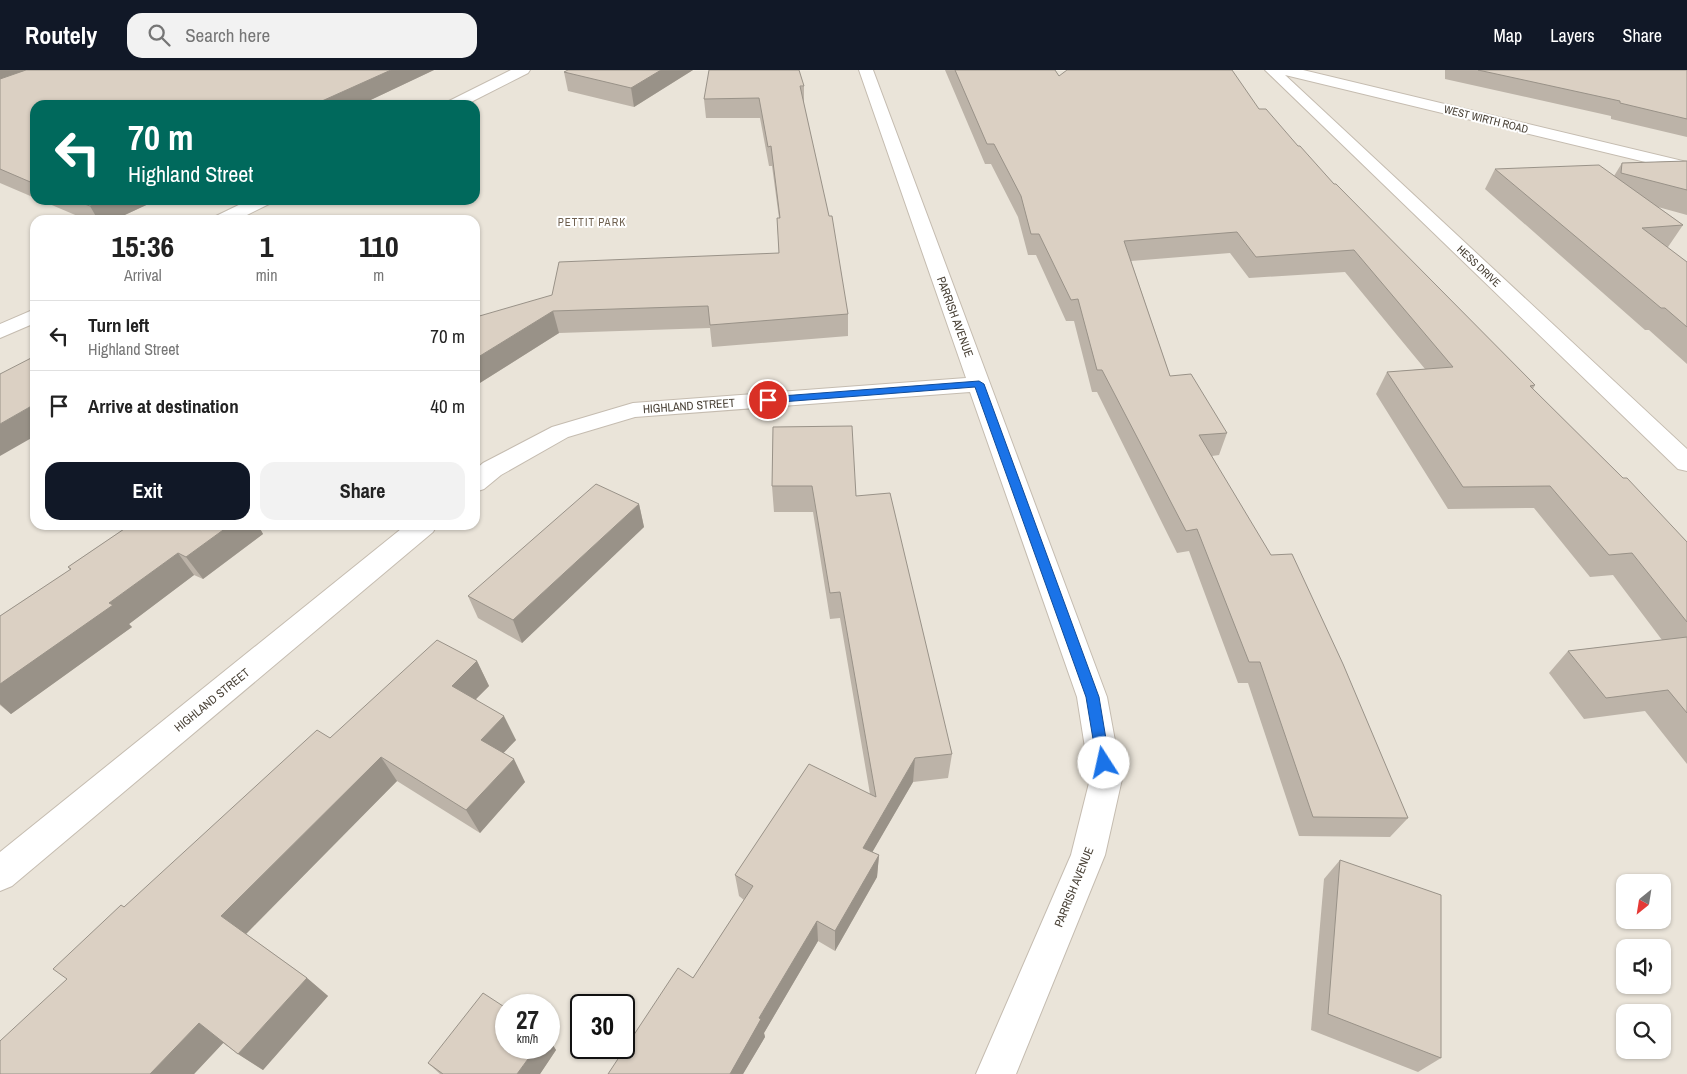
<!DOCTYPE html>
<html lang="en">
<head>
<meta charset="utf-8">
<style>
	body { margin:0; font-family:"Archivo Narrow",sans-serif; background:#f2f2f2; color:#222; height:100vh; display:flex; flex-direction:column; font-size:19px; white-space:nowrap }
	* { box-sizing:border-box; margin:0 }
	p { font-size:16px; color:#767676 }
	.icon { flex:none; width:28px; height:28px; fill:none; stroke:currentColor; stroke-width:2; stroke-linecap:round; stroke-linejoin:round }
	.map { position:relative; flex:1; overflow:hidden }
	.side { position:absolute; left:30px; top:145px; width:450px; height:315px; display:flex; flex-direction:column; background:#fff; border-radius:15px; box-shadow:0 1px 4px #0004 }
	.side>* { flex:none }
	.banner { position:absolute; left:30px; top:30px; width:450px; height:105px; border-radius:15px; box-shadow:0 1px 4px #0004; background:#00695c; color:#fff; overflow:hidden }
	.needle { width:32px; rotate:210deg }
	.fabs { position:absolute; left:1616px; top:804px; display:grid; gap:10px }
	.fabs a { display:grid; place-items:center; width:55px; height:55px; border-radius:10px; background:#fff; box-shadow:0 1px 4px #0004; font-size:25px }
	.speed { position:absolute; left:495px; top:924px; display:flex; gap:10px; font-size:25px; font-weight:700; text-align:center }
	.speed>* { display:grid; place-content:center; width:65px; height:65px; border-radius:50%; background:#fff; box-shadow:0 1px 4px #0004; line-height:1 }
	.speed small { font-size:12px; font-weight:400 }
	.speed .limit { border:2px solid #111; border-radius:8px; background:#fff; color:#111 }
	.pin { position:absolute; display:grid; place-items:center; width:42px; height:42px; color:#fff; margin:-21px; border:2px solid #fff; border-radius:50%; box-shadow:0 1px 5px #0007 }
	.me { position:absolute; width:55px; margin:-28px; rotate:350deg; stroke-linejoin:round; filter:drop-shadow(0 0 4px #0008) }
	.turn { display:flex; align-items:center; gap:18px; height:105px; padding:0 15px; font-size:22px }
	.turn .icon { width:65px; height:65px; stroke-width:2.5 }
	.turn b { display:block; font-size:35px; line-height:42px }
	.eta { display:flex; justify-content:space-evenly; align-items:center; height:85px; text-align:center }
	.eta b { font-size:30px; font-weight:700; line-height:35px }
	.cta { display:flex; gap:10px; margin-top:auto; padding:10px 15px }
	.cta a { flex:1; height:58px; border-radius:15px; background:#111827; color:#fff; font-size:20px; font-weight:700; line-height:58px; text-align:center }
	.cta a+a { background:#f2f2f2; color:#222 }
	ul { padding:0; list-style:none }
	li { display:flex; align-items:center; gap:15px; height:70px; padding:0 15px; border-top:1px solid #e0e0e0 }
	li div { flex:1 }
	li b { display:block; font-size:19px }
	li em { font-style:normal }
	header { display:flex; align-items:center; gap:30px; box-sizing:border-box; height:70px; padding:0 25px; background:#111827; color:#fff }
	header strong { font-size:24px }
	nav { display:flex; gap:28px; margin-inline-start:auto; font-size:18px }
	.search { width:350px; height:45px; background:#f2f2f2; display:flex; align-items:center; gap:12px; box-sizing:border-box; padding:0 18px; border-radius:15px; color:#767676; font-size:19px }
	.map>svg:first-child { display:block }
</style>
</head>
<body>
<header>
<strong>Routely</strong>
<div class="search"><svg class="icon" aria-label="search" viewBox="0 0 24 24"><circle cx="10" cy="10" r="6"/><path d="M15 15l6 6"/></svg>Search here</div>
<nav><a>Map</a><a>Layers</a><a>Share</a></nav>
</header>
<div class="map">
<svg width="1687" height="1004" viewBox="0 0 1687 1004">
	<rect width="100%" height="100%" fill="#f6f2eb"/>
	<!-- residential -->
	<path fill="#eae4d9" fill-rule="evenodd" d="M0,0h1612l75,16v988h-1687zM35,35h440v95h-440zM35,150h440v305h-440zM1625,812h37v38h-37zM1625,878h37v37h-37zM506,935h43v43h-43zM581,935h43v43h-43zM1625,942h37v38h-37z"/>
	<g fill="none" stroke-linecap="round" stroke-linejoin="round">
		<!-- minor casing -->
		<g stroke="#c5bcb0" stroke-width="2">
			<g id="minor">
				<path d="M511,0h19l-2,3 -63,32h-20l2,-3z"/>
				<path d="M859,0h14l234,627 15,82 -17,76 -89,219h-40l95,-219 19,-76 -13,-82 -107,-305 -335,25 -67,20 -67,38 -17,14 -9,3v-22l8,-7 69,-36 81,-24 333,-25z"/>
				<path d="M1265,0h38l384,92v10l-402,-97 402,374v22l-9,-2z"/>
				<path d="M249,130h23l-3,4 -32,16h-23l2,-4z"/>
				<path d="M35,239v14l-35,15v-14z"/>
				<path d="M406,455h31l-4,7 -421,354 -12,5v-39z"/>
			</g>
		</g>
		<!-- minor -->
		<use href="#minor" fill="#fff" fill-rule="evenodd"/>
	</g>
	<!-- wall -->
	<g fill="#bcb3a8">
		<path d="M0,0h434l-74,35h-325v93l-35,-15z"/>
		<path d="M568,0h125l-59,37 -66,-16 -4,-19z"/>
		<path d="M945,0h110l4,6 200,33 39,37 36,38 201,201 -2,4 154,153v222l-42,-53 -61,8 -35,-46 19,-22 94,-11 -49,-65 -23,2 -56,-69 -86,1 -72,-115 11,-22 38,-3 -80,-97 -96,6 -19,-25 -99,8 39,115 57,57 -8,22 -7,1 196,362 -18,19 -91,-1 -51,-153h-10l-49,-132 -12,2 -80,-161h-5l-18,-71h-8l-30,-66h-8l-10,-38 -27,-53h-6z"/>
		<path d="M1445,0h242v67l-76,-18v-3l-166,-37z"/>
		<path d="M804,16v19l44,209v22l-136,11 -2,-19 -151,5 -84,53v-70l1,1 303,-64 -2,-35h2l-7,-52h-3l-9,-48h-54l-2,-19z"/>
		<path d="M1687,91v54l-29,-8 25,18 -15,22h-2l21,15v102l-38,-34h-4l-160,-141 10,-20 119,7 8,-13z"/>
		<path d="M40,130h117l-43,20h-27z"/>
		<path d="M773,357l83,69 96,258 -4,24 -35,4 -41,70 7,3 -2,22 -42,74 -17,-10 -54,92 1,4 -22,37h-135l85,-96 51,-78 -5,-4 -4,-21 135,-81 -30,-176 -10,1 -17,-107h-39l-2,-26z"/>
		<path d="M639,434l5,23 -122,116 -44,-25 -10,-22z"/>
		<path d="M130,455h128l5,9 -60,45 -9,-4 -65,49 3,3 -121,87 -11,-9v-89l70,-46 -2,-3z"/>
		<path d="M477,591l12,25 -13,13 40,41 -13,13 22,29 -45,51 -83,-52 -151,153 61,44 21,18 -65,74 -25,-16 -15,-11 -29,31h-194l67,-95 57,-72 206,-169z"/>
		<path d="M1340,790l101,198 -23,14 -107,-42 13,-151z"/>
		<path d="M549,969l7,11 -16,24h-100l-12,-11 121,-15z"/>
	</g>
	<!-- shaded-wall -->
	<g fill="#999288">
		<path d="M0,0h47l-47,17z"/>
		<path d="M391,0h43l-74,35h-47z"/>
		<path d="M661,0h32l-59,37 -3,-19z"/>
		<path d="M104,130h53l-43,20h-16l-8,-14z"/>
		<path d="M553,241l6,22 -84,53v-27z"/>
		<path d="M35,334v32l-35,20v-32z"/>
		<path d="M639,434l5,23 -122,116 -9,-23z"/>
		<path d="M230,455h28l5,9 -60,45 -17,-22z"/>
		<path d="M178,483l16,22 -65,49 3,3 -121,87 -11,-10v-20l109,-81z"/>
		<path d="M477,591l12,25 -25,25 -12,-25z"/>
		<path d="M504,646l12,24 -23,24 -12,-24z"/>
		<path d="M381,687l16,24 -153,155 -23,-20z"/>
		<path d="M915,688l-2,24 -51,88 1,-22z"/>
		<path d="M514,689l11,23 -45,51 -14,-23z"/>
		<path d="M879,785l-2,22 -42,74v-20z"/>
		<path d="M817,851l1,20 -54,92 1,4 -22,37h-13l29,-56z"/>
		<path d="M307,908l21,18 -65,74 -25,-16z"/>
		<path d="M199,953l26,18 -31,33h-44z"/>
		<path d="M549,969l7,11 -16,24h-23l19,-26h13z"/>
	</g>
	<!-- building -->
	<g fill="#dbd0c3" stroke="#999288">
		<path d="M26,0h365l-78,35h-278v79l-35,-15v-90z"/>
		<path d="M568,0h93l-30,18 -67,-16z"/>
		<path d="M709,0h90l5,16h-4l29,130h3l16,98 -138,11 -2,-19 -155,5 -78,48v-43l1,1 76,-22 7,-33 220,-9 -2,-35h3l-9,-72 -3,1 -9,-49 -55,1z"/>
		<path d="M955,0h100l4,6 8,-6h165l27,39h7l32,37h2l34,38h2l199,201 -5,1 93,92h4l60,64v80l-55,-69 -23,2 -59,-69 -87,1 -76,-115 66,-5 -99,-117 -98,7 -19,-25 -113,9 46,135 21,-2 36,59 -28,2 72,120 21,-1 51,110 65,154 -95,-1 -53,-155h-11l-52,-133 -11,2 -84,-161h-5l-19,-71 -7,1 -32,-66h-8l-10,-38 -27,-52h-7z"/>
		<path d="M1478,0h209v49l-67,-16v-2z"/>
		<path d="M1687,91v29l-66,-17 1,-10z"/>
		<path d="M1599,95l84,60 -41,3 45,34v65l-22,-19h-4l-166,-139z"/>
		<path d="M74,130h30l-14,6z"/>
		<path d="M35,286v48l-35,20v-50z"/>
		<path d="M852,356l4,70 34,-3 62,261 -37,4 -52,90 16,7 -44,76 -18,-10 -58,97 2,1 -31,55h-122l70,-106 15,10 60,-92 -18,-11 74,-111 67,33 -36,-205 -10,1 -18,-107h-40l1,-59z"/>
		<path d="M596,414l43,20 -126,116 -45,-24z"/>
		<path d="M130,455h100l-44,32 -8,-4 -69,50 4,2 -113,79v-68l71,-47 -3,-2z"/>
		<path d="M1687,567v76l-19,-23 -62,8 -38,-47z"/>
		<path d="M437,570l40,21 -25,25 52,30 -23,24 33,19 -48,51 -85,-53 -160,159 86,62 -69,76 -39,-31 -49,51h-150v-33l67,-62 -14,-10 68,-64 3,2 193,-177 13,8z"/>
		<path d="M1340,790l101,35v163l-113,-44z"/>
		<path d="M483,923l23,15v40h30l-19,26h-74l-15,-11z"/>
	</g>
	<!-- route -->
	<path fill="#1a73e8" stroke="#114b97" d="M979,311l5,3 115,313 11,66 -2,4 -4,2 -5,-2 -2,-4 -11,-66 -111,-310 -207,16 -5,-3 5,-3z"/>
	<g text-anchor="middle" dominant-baseline="central" stroke-width="4" stroke-linejoin="round" paint-order="stroke">
		<!-- far-street labels -->
		<g font-size="11" fill="#4b4338" stroke="#fff">
			<text transform="translate(1486 49) rotate(14)">WEST WIRTH ROAD</text>
			<text transform="translate(1479 196) rotate(43)">HESS DRIVE</text>
		</g>
		<!-- far-neighbourhood labels -->
		<g font-size="11" letter-spacing="1" fill="#6f604f" stroke="#fff">
			<text x="592" y="152">PETTIT PARK</text>
		</g>
		<!-- street labels -->
		<g font-size="12" fill="#4b4338" stroke="#fff">
			<text transform="translate(955 247) rotate(70)">PARRISH AVENUE</text>
			<text transform="translate(689 336) rotate(-4)">HIGHLAND STREET</text>
			<text transform="translate(212 630) rotate(-39)">HIGHLAND STREET</text>
			<text transform="translate(1074 817) rotate(-68)">PARRISH AVENUE</text>
		</g>
	</g>
</svg>
<div class="fabs">
<a><svg class="needle" viewBox="-14 -14 28 28"><path d="M0-13l5 13h-10z" fill="#e53935"/><path d="M0 13l5-13h-10z" fill="#767676"/></svg></a>
<a><svg class="icon" aria-label="sound" viewBox="0 0 24 24"><path d="M4 9h4l5-4v14l-5-4H4zM17 9q2 3 0 6"/></svg></a>
<a><svg class="icon" aria-label="search" viewBox="0 0 24 24"><circle cx="10" cy="10" r="6"/><path d="M15 15l6 6"/></svg></a>
</div>
<div class="speed"><div>27<small>km/h</small></div><div class="limit">30</div></div>
<div class="pin" style="left:768px;top:330px;background:#d93025"><svg class="icon" aria-label="arrive" viewBox="0 0 24 24"><path d="M6 21V4h12l-3 4 3 4H6"/></svg></div>
<svg class="me" style="left:1104px;top:693px" viewBox="-20 -20 40 40"><circle r="19" fill="#fff"/><path d="M0-13L10 11 0 6-10 11z" fill="#1a73e8"/></svg>
<div class="banner">
<div class="turn"><svg class="icon" aria-label="left" viewBox="0 0 24 24"><path d="M17 20v-9H6M10 6l-5 5 5 5"/></svg><div><b>70 m</b>Highland Street</div></div>
</div>
<section class="side">
<div class="eta">
<div><b>15:36</b><p>Arrival</p></div>
<div><b>1</b><p>min</p></div>
<div><b>110</b><p>m</p></div>
</div>
<ul>
<li><svg class="icon" aria-label="left" viewBox="0 0 24 24"><path d="M17 20v-9H6M10 6l-5 5 5 5"/></svg><div><b>Turn left</b><p>Highland Street</p></div><em>70 m</em></li>
<li><svg class="icon" aria-label="arrive" viewBox="0 0 24 24"><path d="M6 21V4h12l-3 4 3 4H6"/></svg><div><b>Arrive at destination</b></div><em>40 m</em></li>
</ul>
<div class="cta"><a>Exit</a><a>Share</a></div>
</section>
</div>
</body>
</html>
